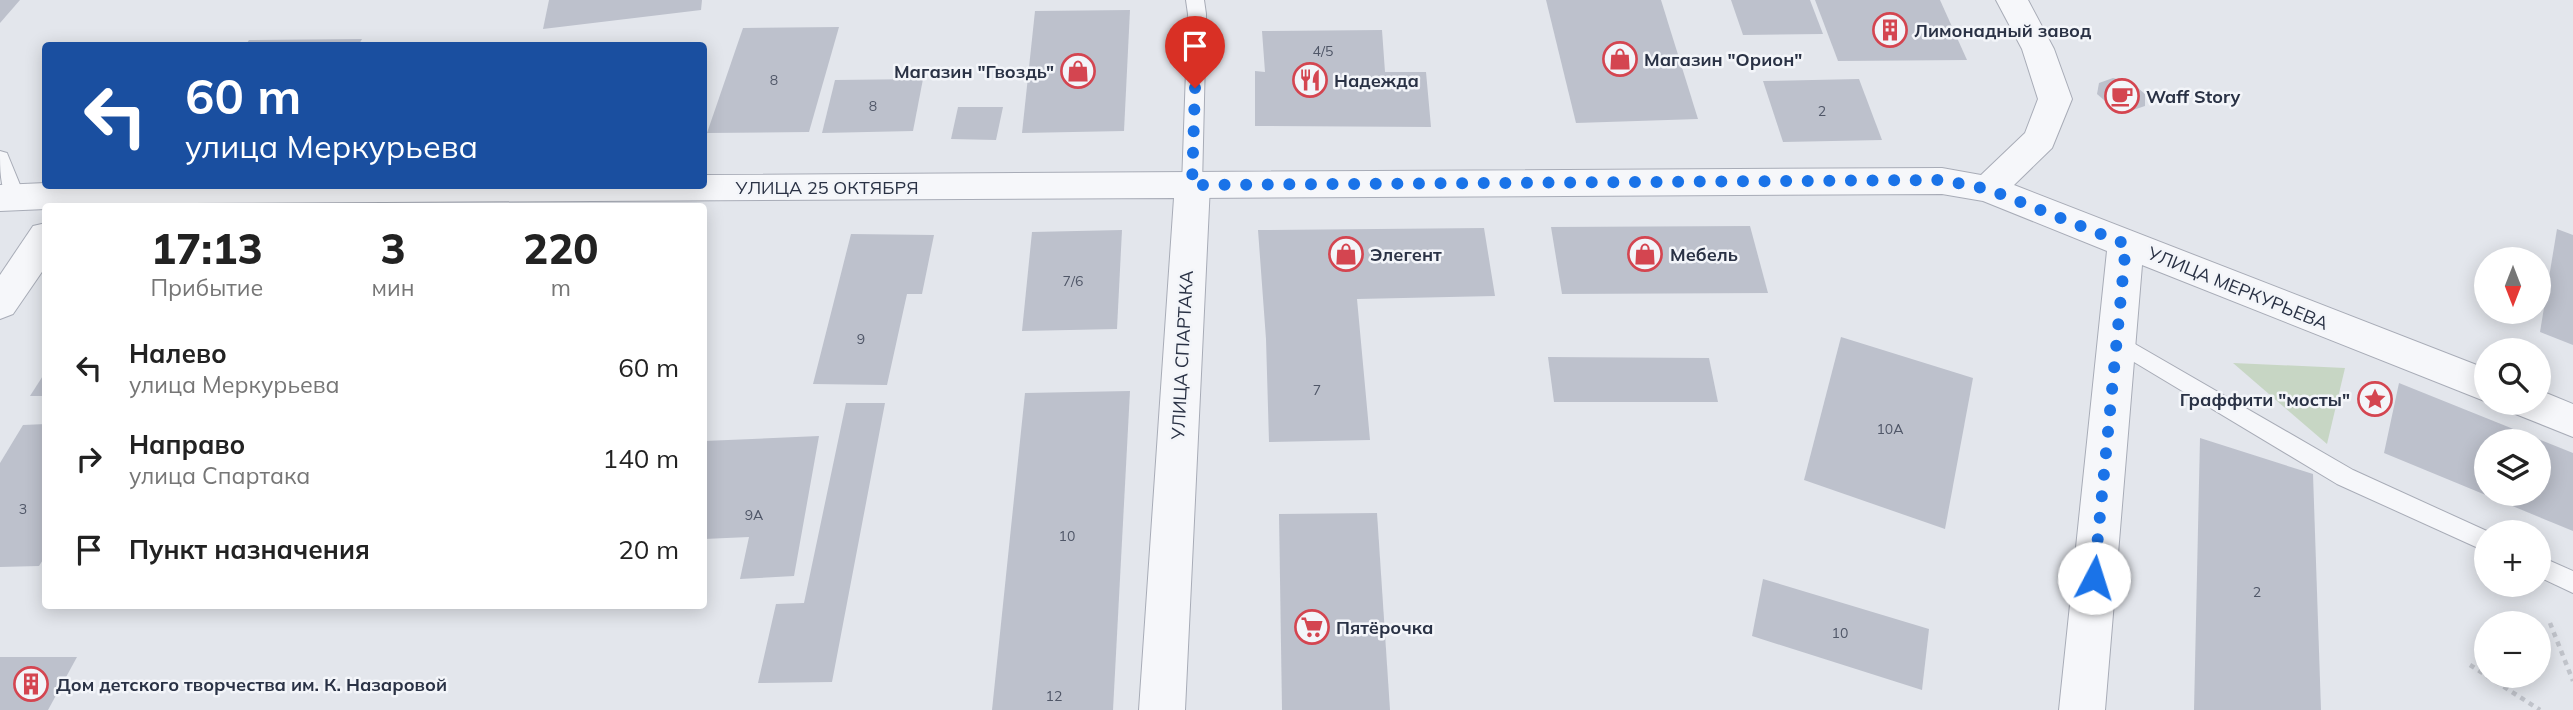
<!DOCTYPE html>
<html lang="ru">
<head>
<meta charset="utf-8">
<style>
	body { margin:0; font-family:Mulish,sans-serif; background:#f2f2f2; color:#222; height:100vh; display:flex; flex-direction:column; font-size:26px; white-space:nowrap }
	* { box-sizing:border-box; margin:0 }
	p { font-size:23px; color:#767676 }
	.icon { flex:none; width:38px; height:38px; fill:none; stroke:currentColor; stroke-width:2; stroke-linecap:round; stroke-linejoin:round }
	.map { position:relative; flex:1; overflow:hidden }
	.side { position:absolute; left:42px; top:203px; width:665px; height:406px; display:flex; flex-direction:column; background:#fff; border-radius:7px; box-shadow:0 4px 18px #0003 }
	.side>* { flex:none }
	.banner { position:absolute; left:42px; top:42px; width:665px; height:147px; border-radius:7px; box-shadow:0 4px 18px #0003; background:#1a4fa0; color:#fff; overflow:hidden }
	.needle { width:46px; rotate:180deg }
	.controls { position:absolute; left:2474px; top:247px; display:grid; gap:14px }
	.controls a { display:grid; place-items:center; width:77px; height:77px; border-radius:50%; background:#fff; box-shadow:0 4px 18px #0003; font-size:35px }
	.pin { position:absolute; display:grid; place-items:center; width:60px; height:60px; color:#fff; margin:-72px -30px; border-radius:50% 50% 50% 0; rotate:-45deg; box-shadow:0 0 7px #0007 }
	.pin .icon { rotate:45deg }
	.me { position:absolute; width:77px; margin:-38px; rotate:5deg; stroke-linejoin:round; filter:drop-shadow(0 0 5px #0008) }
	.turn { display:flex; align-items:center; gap:24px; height:147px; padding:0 28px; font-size:32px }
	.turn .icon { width:91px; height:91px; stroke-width:2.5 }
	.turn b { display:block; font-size:49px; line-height:60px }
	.eta { display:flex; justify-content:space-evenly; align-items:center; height:119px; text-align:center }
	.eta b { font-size:42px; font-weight:800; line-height:49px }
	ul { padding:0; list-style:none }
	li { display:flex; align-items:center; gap:21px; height:91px; padding:0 28px }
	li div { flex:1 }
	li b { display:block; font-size:26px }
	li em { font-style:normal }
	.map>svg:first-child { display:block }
</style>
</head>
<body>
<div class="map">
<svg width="2573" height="710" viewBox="0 0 2573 710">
	<rect width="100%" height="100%" fill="#e3e6ec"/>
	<!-- green -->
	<path fill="#c7d6c4" d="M2233,363l112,5 -18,76z"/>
	<!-- building -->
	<g fill="#bdc1cc" fill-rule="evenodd">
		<path d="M0,0h20l-20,23z"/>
		<path d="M549,0h153l-1,10 -158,19z"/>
		<path d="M1546,0h115l37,119 -122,4z"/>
		<path d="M1731,0h79l13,34 -80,1z"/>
		<path d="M1815,0h125l27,60 -129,1z"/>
		<path d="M1130,10l-6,121 -102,2 13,-122z"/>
		<path d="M839,27l-30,105 -102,1 36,-105z"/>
		<path d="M1382,30l3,42h41l5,55 -176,-1v-55l10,1 -3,-41z"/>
		<path d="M362,39l-4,7h-113l4,-6z"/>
		<path d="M2113,78l19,5 13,11v12l-15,5 -19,-5 -14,-12 2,-11z"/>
		<path d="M923,79l-10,52 -91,2 13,-53z"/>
		<path d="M1859,79l23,61 -99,2 -20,-61z"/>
		<path d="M958,107h45l-7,33 -45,-1z"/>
		<path d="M1750,226l18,67 -206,1 -11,-67z"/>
		<path d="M1484,228l11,68 -138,3 13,141 -101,2 -3,-103 -8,-109z"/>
		<path d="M2557,229l16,6v110l-33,-13z"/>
		<path d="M1122,230l-5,99 -95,2 10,-99z"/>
		<path d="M851,234l83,1 -12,59h-15l-20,91 -74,-1z"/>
		<path d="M1841,337l132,41 -28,151 -141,-49z"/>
		<path d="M1548,357l161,1 9,44h-164z"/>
		<path d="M46,371v25h-16z"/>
		<path d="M2399,383l174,70v78l-189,-78zM2487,441h52v53h-52z"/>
		<path d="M1130,391l-17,319h-121l33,-317z"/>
		<path d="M846,403h39l-53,279 -74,1 18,-79 28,-1z"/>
		<path d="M46,424v131l-7,11 -39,1v-104l23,-38z"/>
		<path d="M819,436l-25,140 -54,3 9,-42 -45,2v-98z"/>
		<path d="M2200,438l113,36 8,236h-127z"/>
		<path d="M1377,513l13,197h-108l-3,-196z"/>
		<path d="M1763,579l166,50 -7,61 -170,-54z"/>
		<path d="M0,657h77l-29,53h-48z"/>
	</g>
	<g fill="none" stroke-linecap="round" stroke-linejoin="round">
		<!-- service casing -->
		<g stroke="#a8acb7" stroke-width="2">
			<g id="service">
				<path d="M1186,0h18l2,14 -4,171 -3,5h-14l-3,-5 6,-171z"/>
				<path d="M0,151l7,2 2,5 16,39 -3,5h-14c-8,-17 -8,-32 -8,-51z"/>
				<path d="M2116,333l237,137 136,62h-2v20l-150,-68 -228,-137 -3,-6 3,-6z"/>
				<path d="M2539,556l34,15v22l-34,-16z"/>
			</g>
		</g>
		<!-- minor casing -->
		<g stroke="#a8acb7" stroke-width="2">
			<g id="minor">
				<path d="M1996,0h32l26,49 18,50 -20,49 -38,37 473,184v33l-345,-137 -37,445h-46l48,-459 -124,-50 -41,-7 -750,4 -12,-4 -6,-9 6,-9 12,-4 750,-4 39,7 44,-42 13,-34 -16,-50z"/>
				<path d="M46,223v43l-33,48 -13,5v-44l33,-49z"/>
				<path d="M2539,390l34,14v33l-60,-24 -5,-11h31z"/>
			</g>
		</g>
		<!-- tertiary casing -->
		<g stroke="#a8acb7" stroke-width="2">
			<path id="tertiary" d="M1192,172l12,4 6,9 -25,525h-46l35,-512 -986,5 -142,3v3l-46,2v-26l46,-2v3h658v-11z"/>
		</g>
		<!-- path -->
		<g stroke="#c1c4cb" stroke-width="4.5" stroke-dasharray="5 5" stroke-linecap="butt">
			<path d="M2550,623l23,58"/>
			<path d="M2470,665l70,45"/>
		</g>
		<!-- service -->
		<use href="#service" fill="#f6f7fa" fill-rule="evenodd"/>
		<!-- minor -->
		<use href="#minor" fill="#f6f7fa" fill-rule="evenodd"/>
		<!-- tertiary -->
		<use href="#tertiary" fill="#f6f7fa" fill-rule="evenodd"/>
	</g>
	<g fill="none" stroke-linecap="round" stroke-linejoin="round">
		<!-- route -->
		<path stroke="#1a73e8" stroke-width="12" stroke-dasharray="0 21.6" d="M1195,88l-3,97 750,-5 46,9 138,55 -32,334"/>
	</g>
	<!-- icons -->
	<defs>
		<g id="building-ring" transform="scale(1.75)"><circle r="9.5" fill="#f3f5f9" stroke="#d44550" stroke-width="1.5"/><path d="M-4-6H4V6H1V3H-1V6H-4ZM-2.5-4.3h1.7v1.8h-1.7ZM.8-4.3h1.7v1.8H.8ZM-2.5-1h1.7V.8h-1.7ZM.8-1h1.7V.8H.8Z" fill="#d44550"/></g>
		<g id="shop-ring" transform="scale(1.75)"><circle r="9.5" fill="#f3f5f9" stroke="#d44550" stroke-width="1.5"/><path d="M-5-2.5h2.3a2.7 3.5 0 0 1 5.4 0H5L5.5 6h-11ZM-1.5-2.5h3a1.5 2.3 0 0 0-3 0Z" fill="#d44550"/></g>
		<g id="restaurant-ring" transform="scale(1.75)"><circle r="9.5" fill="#f3f5f9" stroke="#d44550" stroke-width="1.5"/><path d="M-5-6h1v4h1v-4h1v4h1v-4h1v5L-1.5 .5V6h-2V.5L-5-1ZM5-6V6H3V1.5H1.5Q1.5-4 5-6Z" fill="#d44550"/></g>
		<g id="cafe-ring" transform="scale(1.75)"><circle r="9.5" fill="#f3f5f9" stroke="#d44550" stroke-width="1.5"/><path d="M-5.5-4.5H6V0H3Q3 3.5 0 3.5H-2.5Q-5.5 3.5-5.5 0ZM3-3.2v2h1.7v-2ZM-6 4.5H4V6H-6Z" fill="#d44550"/></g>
		<g id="sight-ring" transform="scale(1.75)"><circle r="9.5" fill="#f3f5f9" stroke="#d44550" stroke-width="1.5"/><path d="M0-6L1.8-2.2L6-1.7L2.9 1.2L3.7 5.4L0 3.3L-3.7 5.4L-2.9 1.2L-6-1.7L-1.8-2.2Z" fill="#d44550"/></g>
		<g id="supermarket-ring" transform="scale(1.75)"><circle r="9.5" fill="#f3f5f9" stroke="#d44550" stroke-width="1.5"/><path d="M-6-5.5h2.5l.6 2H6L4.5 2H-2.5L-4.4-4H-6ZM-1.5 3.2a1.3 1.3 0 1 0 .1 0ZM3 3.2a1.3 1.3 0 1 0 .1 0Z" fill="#d44550"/></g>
	</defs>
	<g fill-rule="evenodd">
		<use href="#building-ring" x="1890" y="30"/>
		<use href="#shop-ring" x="1620" y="59"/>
		<use href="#shop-ring" x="1078" y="71"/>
		<use href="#restaurant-ring" x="1310" y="80"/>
		<use href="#cafe-ring" x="2122" y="96"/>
		<use href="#shop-ring" x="1346" y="254"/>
		<use href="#shop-ring" x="1645" y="254"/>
		<use href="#sight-ring" x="2375" y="399"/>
		<use href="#supermarket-ring" x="1312" y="627"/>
		<use href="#building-ring" x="31" y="684"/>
	</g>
	<g text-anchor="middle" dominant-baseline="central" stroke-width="5" stroke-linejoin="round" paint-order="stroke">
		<!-- number labels -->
		<g font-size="14" fill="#4f5667">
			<text x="1323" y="51">4/5</text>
			<text x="774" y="80">8</text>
			<text x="873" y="106">8</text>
			<text x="1822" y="111">2</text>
			<text x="1073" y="281">7/6</text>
			<text x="861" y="339">9</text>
			<text x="1317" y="390">7</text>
			<text x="1890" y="429">10А</text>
			<text x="23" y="509">3</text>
			<text x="754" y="515">9А</text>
			<text x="1067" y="536">10</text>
			<text x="2257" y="592">2</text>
			<text x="1840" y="633">10</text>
			<text x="1054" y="696">12</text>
		</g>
		<!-- poi labels -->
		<g font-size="18" font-weight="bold" fill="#2a3245" stroke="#f3f5f9" text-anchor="start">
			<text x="1914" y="30">Лимонадный завод</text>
			<text x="1644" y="59">Магазин "Орион"</text>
			<text x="1054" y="71" text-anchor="end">Магазин "Гвоздь"</text>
			<text x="1334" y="80">Надежда</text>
			<text x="2146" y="96">Waff Story</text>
			<text x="1370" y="254">Элегент</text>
			<text x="1670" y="254">Мебель</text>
			<text x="2350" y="399" text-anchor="end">Граффити "мосты"</text>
			<text x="1336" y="627">Пятёрочка</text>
			<text x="56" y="684">Дом детского творчества им. К. Назаровой</text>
		</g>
		<!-- street labels -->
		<g font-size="18" fill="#2a3245" stroke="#f3f5f9">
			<text x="827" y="187">УЛИЦА 25 ОКТЯБРЯ</text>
			<text transform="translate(2238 288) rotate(22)">УЛИЦА МЕРКУРЬЕВА</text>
			<text transform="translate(1182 355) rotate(-87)">УЛИЦА СПАРТАКА</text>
		</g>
	</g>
</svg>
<div class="controls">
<a><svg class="needle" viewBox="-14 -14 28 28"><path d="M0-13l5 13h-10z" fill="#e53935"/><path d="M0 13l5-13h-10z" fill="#767676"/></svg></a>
<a><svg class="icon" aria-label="search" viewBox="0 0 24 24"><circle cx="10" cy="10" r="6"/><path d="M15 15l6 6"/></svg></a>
<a><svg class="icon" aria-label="layers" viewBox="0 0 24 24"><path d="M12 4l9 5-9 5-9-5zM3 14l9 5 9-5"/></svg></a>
<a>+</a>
<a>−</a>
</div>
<div class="pin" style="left:1195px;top:88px;background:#d93025"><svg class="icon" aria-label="arrive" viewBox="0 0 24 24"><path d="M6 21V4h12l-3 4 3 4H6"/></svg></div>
<svg class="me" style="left:2094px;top:578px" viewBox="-20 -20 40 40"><circle r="19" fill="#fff"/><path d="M0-13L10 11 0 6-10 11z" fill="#1a73e8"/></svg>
<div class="banner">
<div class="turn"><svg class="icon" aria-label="left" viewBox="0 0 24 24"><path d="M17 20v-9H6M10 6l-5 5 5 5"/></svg><div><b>60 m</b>улица Меркурьева</div></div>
</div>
<section class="side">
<div class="eta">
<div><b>17:13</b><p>Прибытие</p></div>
<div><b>3</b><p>мин</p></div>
<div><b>220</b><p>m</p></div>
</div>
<ul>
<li><svg class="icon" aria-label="left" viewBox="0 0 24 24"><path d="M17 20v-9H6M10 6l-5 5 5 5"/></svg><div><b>Налево</b><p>улица Меркурьева</p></div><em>60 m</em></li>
<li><svg class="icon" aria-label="right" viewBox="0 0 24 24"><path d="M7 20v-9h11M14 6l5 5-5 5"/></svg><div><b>Направо</b><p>улица Спартака</p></div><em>140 m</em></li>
<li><svg class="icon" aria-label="arrive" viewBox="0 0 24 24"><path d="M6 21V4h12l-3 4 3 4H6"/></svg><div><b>Пункт назначения</b></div><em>20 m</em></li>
</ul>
</section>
</div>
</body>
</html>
